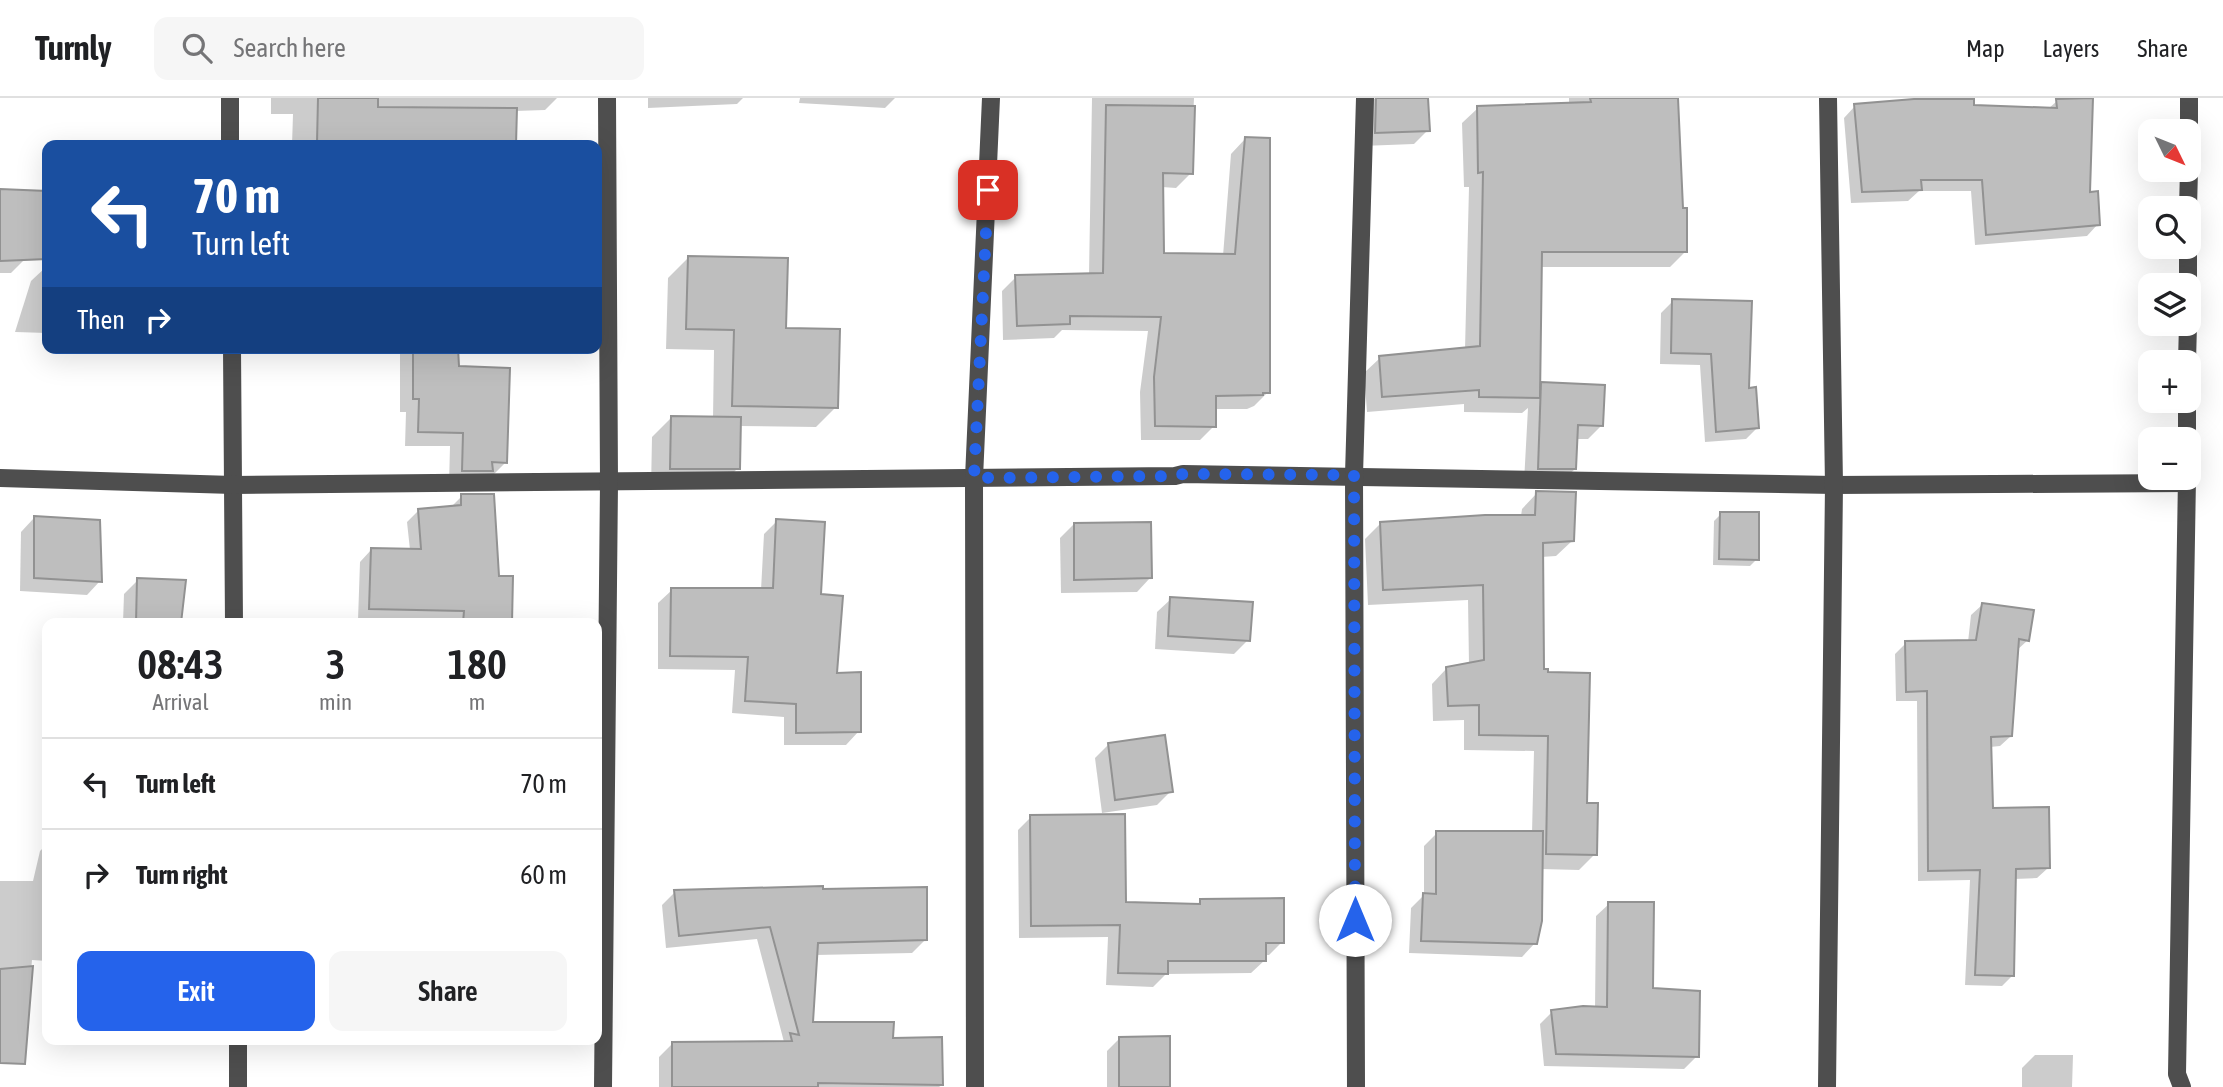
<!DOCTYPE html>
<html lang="en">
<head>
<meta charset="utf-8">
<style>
	body { margin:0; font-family:"Asap Condensed",sans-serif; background:#f6f6f6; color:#202124; height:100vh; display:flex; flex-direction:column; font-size:26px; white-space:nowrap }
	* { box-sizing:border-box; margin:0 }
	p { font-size:23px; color:#757577 }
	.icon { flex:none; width:38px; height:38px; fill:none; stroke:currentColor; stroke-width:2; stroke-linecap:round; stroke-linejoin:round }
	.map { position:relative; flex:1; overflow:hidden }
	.side { position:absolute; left:42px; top:520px; width:560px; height:427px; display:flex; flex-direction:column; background:#fff; border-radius:14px; box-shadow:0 7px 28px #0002 }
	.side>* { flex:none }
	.banner { position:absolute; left:42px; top:42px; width:560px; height:214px; border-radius:14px; box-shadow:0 7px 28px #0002; background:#1a4fa0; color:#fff; overflow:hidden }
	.needle { width:46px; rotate:133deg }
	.buttons { position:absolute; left:2138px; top:21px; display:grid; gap:14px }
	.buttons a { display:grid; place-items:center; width:63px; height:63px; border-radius:14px; background:#fff; box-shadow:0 7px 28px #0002; font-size:35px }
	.pin { position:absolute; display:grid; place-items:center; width:60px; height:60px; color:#fff; margin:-30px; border-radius:14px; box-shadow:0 4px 10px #0006 }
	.me { position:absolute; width:77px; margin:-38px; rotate:0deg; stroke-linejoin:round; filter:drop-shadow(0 0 5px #0008) }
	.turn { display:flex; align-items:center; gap:24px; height:147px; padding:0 35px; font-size:32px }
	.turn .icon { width:91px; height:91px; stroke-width:2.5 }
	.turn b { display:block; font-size:49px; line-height:60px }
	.then { display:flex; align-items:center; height:66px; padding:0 35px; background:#0003; gap:14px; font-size:26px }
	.eta { display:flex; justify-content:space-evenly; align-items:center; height:119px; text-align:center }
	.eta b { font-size:42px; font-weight:600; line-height:49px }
	.primary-button { display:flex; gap:14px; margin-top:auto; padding:14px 35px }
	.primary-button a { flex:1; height:80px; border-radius:14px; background:#2563eb; color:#fff; font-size:28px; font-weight:600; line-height:80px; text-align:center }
	.primary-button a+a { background:#f6f6f6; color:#202124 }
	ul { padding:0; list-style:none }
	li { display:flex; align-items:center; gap:21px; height:91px; padding:0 35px; border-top:2px solid #e0e0e0 }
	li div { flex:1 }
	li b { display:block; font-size:26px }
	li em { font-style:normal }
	header { display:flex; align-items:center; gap:42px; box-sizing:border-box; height:98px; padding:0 35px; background:#fff; border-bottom:2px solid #e0e0e0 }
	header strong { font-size:33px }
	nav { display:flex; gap:38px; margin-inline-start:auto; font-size:24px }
	.search { width:490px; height:63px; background:#f6f6f6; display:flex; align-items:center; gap:18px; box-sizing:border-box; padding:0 24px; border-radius:14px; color:#757577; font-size:26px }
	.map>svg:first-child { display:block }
</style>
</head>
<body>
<header>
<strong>Turnly</strong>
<div class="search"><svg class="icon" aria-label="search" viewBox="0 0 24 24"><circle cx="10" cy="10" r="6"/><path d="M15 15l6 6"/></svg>Search here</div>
<nav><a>Map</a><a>Layers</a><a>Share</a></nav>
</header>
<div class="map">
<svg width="2223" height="989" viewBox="0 0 2223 989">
	<rect width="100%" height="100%" fill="#fff"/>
	<!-- shadow -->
	<g fill="#0003">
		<path d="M271,0h286l-12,12 -30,1 -1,34h-222l1,-31h-22z"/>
		<path d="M648,0h95l-6,6 -89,4z"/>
		<path d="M800,0h95l-10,10 -86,-5z"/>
		<path d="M1092,0h102l-3,75 -15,15 -14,-1v68l61,1 8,-102 14,-15 23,253 -14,14 -7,3h-33v17l-14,14h-59l-1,-48 8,-61 -86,-1 -8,8 -51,2 -1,-49 14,-14 73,-2z"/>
		<path d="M1375,0h51l2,32 -14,14 -52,2 1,-35z"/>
		<path d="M1569,0h107l9,154 -15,15h-130l-2,121 4,-4 60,41 -14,14h-12l-1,30 -14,13h-37l4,-74 -6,5 -58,-1v-8l-97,8 -3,-39 16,-15 85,-9 4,-162h-5l-2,-64 16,-15 91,-3z"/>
		<path d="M2057,3l41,123 -11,12 -112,9 -4,-54h-52l-11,10 -57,2 -7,-85 11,-12 193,3z"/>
		<path d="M0,93l25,68 -14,14h-11z"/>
		<path d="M688,160l97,71 51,78 -20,20 -77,-1 -1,42 -20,20 -67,1 1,-52 20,-20 41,1 1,-68 -48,-1 2,-71z"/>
		<path d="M47,168v67l-32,-1 16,-51z"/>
		<path d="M1673,203l75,89 10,37 -12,12 -41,3 -5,-77 -40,-1 1,-51z"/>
		<path d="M400,250h57v20l49,94 -14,14 -43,9 1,-39h-45l1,-34h-6z"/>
		<path d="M1537,395l35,48 -16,15 -15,1 2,113 42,135 10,49 -16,16 -38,-1 -6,74 -13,14 -113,-4 2,-45 13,-13v-49l13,-13h95l2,-82 -70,-1v-30l-31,1 -1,-37 15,-16 22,-3 -1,-65 -100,5 -3,-66 16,-16 140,-7 1,-7z"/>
		<path d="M462,398l35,82 13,45h-102v-2l-50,-1 2,-58 11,-12h39l-3,-28 11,-11 32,-3z"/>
		<path d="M1721,416l36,45 -7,7 -37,-1 1,-44z"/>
		<path d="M34,420l66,63 -13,14 -67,-4 1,-59z"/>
		<path d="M777,423l43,75 15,79 24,56 -13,14h-62v-28l-52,-4 3,-43 -77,-1v-66l14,-13h89l3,-56z"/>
		<path d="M1074,426l76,54 -13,14 -76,1 -1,-55z"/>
		<path d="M138,482l41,43h-56l1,-29z"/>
		<path d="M1171,501l77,41 -14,14 -79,-5 2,-37z"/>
		<path d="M1982,507l46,35 -12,11 -5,85 -11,10 -10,1 1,63 57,58 -11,10 -23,1 -2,97 -10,10 -37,-1 5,-105 -52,1 -1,-180h-21l-1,-47 11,-11 62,-1 3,-27z"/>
		<path d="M1109,646l62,47 -14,14 -55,8 -7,-55z"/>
		<path d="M1031,719l93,87 72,1 5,-4 81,41 -13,13h-5l1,5 -14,13 -85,1 -13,13 -47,-2 2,-48 -89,1 -1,-108z"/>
		<path d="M47,746v117l-15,-1 -7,84 -25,15v-178h33l7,-30z"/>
		<path d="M821,793l104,49 -13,13 -96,2 -5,69 81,16 50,45 -3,2h-280v-30l13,-13 112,-2 -27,-103 -91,9 -4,-43 13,-13z"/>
		<path d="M1609,806l43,85 45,67 -13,13 -140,-3 -4,-42 12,-12 43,-4 1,-92z"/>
		<path d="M1119,941l49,48h-61v-36z"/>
		<path d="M2035,957h38l-1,32h-50v-19z"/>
	</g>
	<!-- building -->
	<g fill="#bebebe" stroke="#929292" stroke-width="2">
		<path d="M318,0h60v9l139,1 -1,37h-160v-2h-39z"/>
		<path d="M1376,0h52l2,33 -55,2z"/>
		<path d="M1590,0h88l5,110h4v44h-145l-2,146 -61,-1v-7l-97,7 -3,-41 101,-10 3,-174 -5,1 -1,-67 114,-4z"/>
		<path d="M2093,0l-3,94 8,-1 2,34 -114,10 -4,-55h-61l1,10 -60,2 -8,-88 60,-5h60v6l83,3 -1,-9z"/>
		<path d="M1106,7l89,1 -2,68 -30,-1 1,80 71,1 10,-117 25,1v255h-7v2l-47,1v31l-61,-1 -1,-49 7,-60 -91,-1v8l-53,2 -2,-51 88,-2z"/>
		<path d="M0,91l47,2v68l-47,2z"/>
		<path d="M688,158l100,2 -2,70 54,1 -2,79 -106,-2 2,-76 -48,-1z"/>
		<path d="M1672,201l80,2 -3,87 7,-1 3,41 -43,4 -5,-78 -40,-1z"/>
		<path d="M413,250h45l1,18 51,2 -3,95 -15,-1 1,9h-31l1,-38 -45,-1 1,-33h-6z"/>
		<path d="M1541,284l64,3 -2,41 -25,-1 -2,44h-38z"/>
		<path d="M671,318l70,1 -1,52h-70z"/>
		<path d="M1536,393l40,1 -2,49 -31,2 1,126h4v3l42,1 -3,130h11l-1,52 -51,-1 2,-118 -69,-1v-30l-31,1 -2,-39 38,-7 -1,-75 -100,5 -3,-68 105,-7h50z"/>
		<path d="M461,396h33l5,82h14l-1,47h-49l1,-12 -95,-2 2,-61 50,1 -3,-40 43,-4z"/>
		<path d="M1720,414h39v48l-40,-1z"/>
		<path d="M34,418l66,4 2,62 -68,-4z"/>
		<path d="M776,421l49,3 -4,72 22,2 -6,77 24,-1v60l-65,1v-29l-51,-3 3,-44 -78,-1 1,-68h102z"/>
		<path d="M1151,424l1,56 -78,2v-57z"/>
		<path d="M137,480l49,2 -5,43h-45z"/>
		<path d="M1170,499l83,5 -3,39 -82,-5z"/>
		<path d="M1982,505l52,7 -5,31 -10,-2 -7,97 -21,1 2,71 56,-1 1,61 -34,1 -2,107 -39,-1 5,-105 -52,1 -1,-180 -21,1 -1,-51 71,-1z"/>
		<path d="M1165,637l8,57 -58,8 -7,-57z"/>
		<path d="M1125,716l1,88 74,2v-5l84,-1v45h-18v18h-98v13l-50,-1 2,-48 -89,1 -1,-111z"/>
		<path d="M1436,733h107l-1,90 -5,23 -116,-3 2,-48 13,1z"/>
		<path d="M823,788v3l104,-2v53l-109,3 -5,79h81l-1,16 49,-1 1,48 -125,-2v4h-146v-45l120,-1 -2,-8 9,2 -29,-108 -91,9 -5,-46z"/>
		<path d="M1608,804h46l-1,86 47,3 -1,66 -143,-3 -5,-44 32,-4 24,1z"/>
		<path d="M33,868l-8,98 -25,-1v-94z"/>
		<path d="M1170,938v51h-51v-50z"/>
	</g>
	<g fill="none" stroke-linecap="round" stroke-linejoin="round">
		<!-- minor -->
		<g stroke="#4e4e4e" stroke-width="18">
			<path d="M230,0v47"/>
			<path d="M2189,33v-33"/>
			<path d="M2188,110l1,-38"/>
			<path d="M2188,187v-38"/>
			<path d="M232,250l2,275"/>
			<path d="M2187,264l1,-38"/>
			<path d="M2187,341v-38"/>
			<path d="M0,380l233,7 942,-9 8,-2 651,11 353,-2"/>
			<path d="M238,942v47"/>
			<path d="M603,989l6,-604 -2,-385"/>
			<path d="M975,989l-1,-609 17,-380"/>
			<path d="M1356,989l-2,-612 11,-377"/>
			<path d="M1827,989l7,-602 -6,-387"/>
			<path d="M2182,989l-5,-13 10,-596"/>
		</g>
	</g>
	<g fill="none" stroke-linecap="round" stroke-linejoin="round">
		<!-- route -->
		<path stroke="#2563eb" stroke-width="12" stroke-dasharray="0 21.6" d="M988,92l-14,288 201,-2 8,-2 171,1 1,445"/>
	</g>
</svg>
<div class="buttons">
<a><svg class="needle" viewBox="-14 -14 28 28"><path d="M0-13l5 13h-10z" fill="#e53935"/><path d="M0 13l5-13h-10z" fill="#757577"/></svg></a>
<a><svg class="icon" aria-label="search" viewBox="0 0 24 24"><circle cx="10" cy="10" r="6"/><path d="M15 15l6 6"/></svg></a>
<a><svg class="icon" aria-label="layers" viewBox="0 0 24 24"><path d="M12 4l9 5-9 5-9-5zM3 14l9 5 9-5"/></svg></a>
<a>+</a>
<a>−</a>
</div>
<div class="pin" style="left:988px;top:92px;background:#d93025"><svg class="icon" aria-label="arrive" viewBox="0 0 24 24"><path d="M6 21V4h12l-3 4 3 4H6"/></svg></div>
<svg class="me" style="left:1355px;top:822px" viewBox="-20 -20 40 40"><circle r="19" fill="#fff"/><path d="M0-13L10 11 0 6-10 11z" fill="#2563eb"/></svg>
<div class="banner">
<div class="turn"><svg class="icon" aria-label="left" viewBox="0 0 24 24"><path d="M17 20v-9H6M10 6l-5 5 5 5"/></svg><div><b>70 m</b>Turn left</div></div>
<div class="then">Then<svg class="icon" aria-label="right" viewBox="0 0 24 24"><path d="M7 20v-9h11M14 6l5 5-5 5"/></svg></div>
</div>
<section class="side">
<div class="eta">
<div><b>08:43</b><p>Arrival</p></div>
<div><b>3</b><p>min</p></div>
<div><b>180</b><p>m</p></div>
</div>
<ul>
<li><svg class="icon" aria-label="left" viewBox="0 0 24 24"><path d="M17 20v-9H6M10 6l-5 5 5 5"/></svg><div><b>Turn left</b></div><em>70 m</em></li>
<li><svg class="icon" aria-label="right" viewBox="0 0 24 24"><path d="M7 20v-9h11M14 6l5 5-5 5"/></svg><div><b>Turn right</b></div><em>60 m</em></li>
</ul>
<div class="primary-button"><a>Exit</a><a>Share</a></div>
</section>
</div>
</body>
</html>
